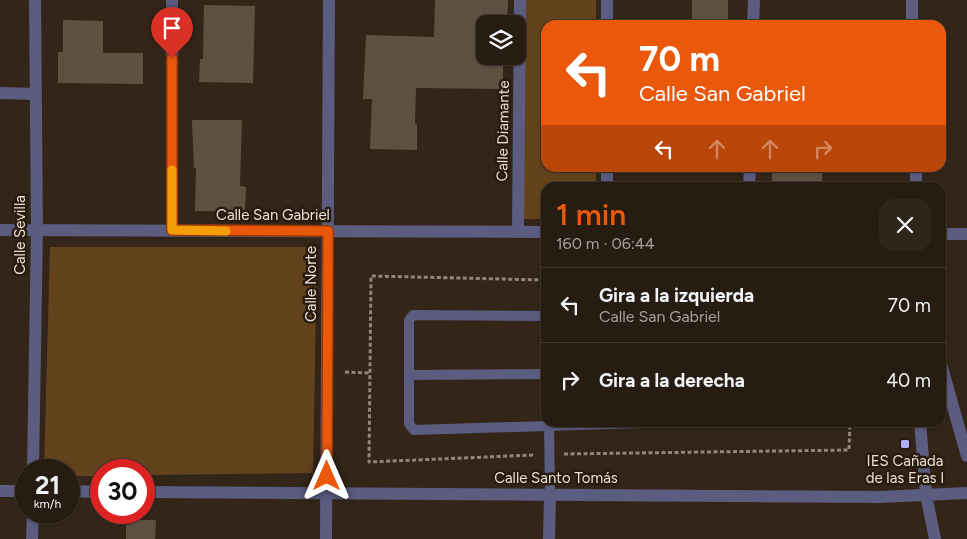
<!DOCTYPE html>
<html lang="es">
<head>
<meta charset="utf-8">
<style>
	body { margin:0; font-family:Figtree,sans-serif; background:#2e251b; color:#f1f3f6; height:100vh; display:flex; flex-direction:column; font-size:19px; white-space:nowrap }
	* { box-sizing:border-box; margin:0 }
	p { font-size:16px; color:#a4a19f }
	.icon { flex:none; width:28px; height:28px; fill:none; stroke:currentColor; stroke-width:2; stroke-linecap:round; stroke-linejoin:round }
	.map { position:relative; flex:1; overflow:hidden }
	.sheet { position:absolute; left:541px; top:182px; width:405px; height:245px; display:flex; flex-direction:column; background:#261c12; border-radius:15px; box-shadow:0 1px 4px #0004,0 0 0 1px #423a32 }
	.sheet>* { flex:none }
	.guide { position:absolute; left:541px; top:20px; width:405px; height:152px; border-radius:15px; box-shadow:0 1px 4px #0004,0 0 0 1px #423a32; background:#ea580c; color:#fff; overflow:hidden }
	.fabs { position:absolute; left:476px; top:15px; display:grid; gap:10px }
	.fabs a { display:grid; place-items:center; width:50px; height:50px; border-radius:10px; background:#261c12; box-shadow:0 1px 4px #0004,0 0 0 1px #423a32; font-size:25px }
	.speed { position:absolute; left:15px; top:459px; display:flex; gap:10px; font-size:25px; font-weight:700; text-align:center }
	.speed>* { display:grid; place-content:center; width:65px; height:65px; border-radius:50%; background:#261c12; box-shadow:0 1px 4px #0004,0 0 0 1px #423a32; line-height:1 }
	.speed small { font-size:12px; font-weight:400 }
	.speed .limit { border:8px solid #d22; background:#fff; color:#111 }
	.pin { position:absolute; display:grid; place-items:center; width:42px; height:42px; color:#fff; margin:-51px -21px; border-radius:50% 50% 50% 0; rotate:-45deg; box-shadow:0 0 5px #0007 }
	.pin .icon { rotate:45deg }
	.me { position:absolute; width:55px; margin:-28px; rotate:0deg; stroke-linejoin:round; filter:drop-shadow(0 0 4px #0008) }
	.turn { display:flex; align-items:center; gap:18px; height:105px; padding:0 15px; font-size:22px }
	.turn .icon { width:65px; height:65px; stroke-width:2.5 }
	.turn b { display:block; font-size:35px; line-height:42px }
	.lanes { display:flex; align-items:center; height:48px; padding:0 15px; background:#0003; justify-content:center; gap:25px; direction:ltr }
	.lanes .off { opacity:.35 }
	.round { display:grid; place-items:center; flex:none; width:52px; height:52px; border-radius:15px; background:#2e251b }
	.head { display:flex; align-items:center; justify-content:space-between; height:85px; padding:0 15px }
	h1 { font-size:30px; font-weight:600; line-height:38px; color:#ea580c }
	ul { padding:0; list-style:none }
	li { display:flex; align-items:center; gap:15px; height:75px; padding:0 15px; border-top:1px solid #423a32 }
	li div { flex:1 }
	li b { display:block; font-size:19px }
	li em { font-style:normal }
	.map>svg:first-child { display:block }
</style>
</head>
<body>
<div class="map">
<svg width="967" height="539" viewBox="0 0 967 539">
	<rect width="100%" height="100%" fill="#332618"/>
	<!-- green -->
	<g fill="#63431c">
		<path d="M525,0h71v25h-50v143h50v19l-50,1v31h-23z"/>
		<path d="M50,247h267l-4,226 -169,2v-5h-43v6h-32v-6h-25z"/>
	</g>
	<!-- building -->
	<g fill="#5f5142">
		<path d="M435,0h73l-1,24h-22v32h18v33l-87,-1 -1,36h2v26l-47,-1 2,-50h-9l3,-64 68,2z"/>
		<rect x="692" y="0" width="36" height="25"/>
		<path d="M204,5l51,1 -2,77 -54,-1 1,-23h3z"/>
		<path d="M63,20l40,1v32h40v31l-85,-1v-31h5z"/>
		<path d="M192,120h50l-2,66 6,1 -1,25 -50,-1 1,-43h-2z"/>
		<rect x="772" y="168" width="50" height="20"/>
		<path d="M126,520h30l-1,19h-29z"/>
	</g>
	<g fill="none" stroke-linecap="round" stroke-linejoin="round">
		<!-- path -->
		<g stroke="#92877c" stroke-width="3" stroke-dasharray="4 2.5" stroke-linecap="butt">
			<path d="M345,372l26,1"/>
			<path d="M564,454l285,-4 1,-28"/>
			<path d="M533,455l-164,7 2,-186 175,4"/>
		</g>
		<!-- lane -->
		<g stroke="#5b5c80" stroke-width="10">
			<path d="M546,316l-133,-1 -4,5v104l5,6 262,-8"/>
			<path d="M409,375l137,-1"/>
			<path d="M549,422l1,73"/>
		</g>
		<!-- street -->
		<g stroke="#5b5c80" stroke-width="12">
			<path d="M172,0v231"/>
			<path d="M912,0v25"/>
			<path d="M607,25v-25"/>
			<path d="M753,25l1,-25"/>
			<path d="M0,93l36,1"/>
			<path d="M916,168v20"/>
			<path d="M607,188v-20"/>
			<path d="M749,188l1,-20"/>
			<path d="M0,230l546,2"/>
			<path d="M518,232l2,-232"/>
			<path d="M941,234h26"/>
			<path d="M941,364l26,92"/>
			<path d="M920,422l6,73 9,44"/>
			<path d="M33,470l4,-240 -2,-230"/>
			<path d="M0,491h26"/>
			<path d="M69,491l32,1"/>
			<path d="M144,492l736,5 87,-4"/>
			<path d="M32,539l1,-27"/>
			<path d="M326,539l3,-539"/>
			<path d="M549,539l1,-44"/>
		</g>
	</g>
	<g fill="none" stroke-linecap="round" stroke-linejoin="round">
		<!-- route casing -->
		<g stroke="#983908" stroke-width="12">
			<path id="route" d="M172,58v172l156,1 -1,245"/>
		</g>
		<!-- route -->
		<use href="#route" stroke="#ea580c" stroke-width="9"/>
		<!-- slow -->
		<path stroke="#f59e0b" stroke-width="9" d="M172,170v60l54,1"/>
	</g>
	<!-- markers -->
	<rect fill="#adaffb" stroke="#291c0f" stroke-width="2" x="900" y="439" width="10" height="10" rx="2.5"/>
	<g text-anchor="middle" dominant-baseline="central" stroke-width="5" stroke-linejoin="round" paint-order="stroke">
		<!-- street labels -->
		<g font-size="15" fill="#e9e0d7" stroke="#291c0f">
			<text transform="translate(503 131) rotate(-89)">Calle Diamante</text>
			<text x="273" y="215">Calle San Gabriel</text>
			<text transform="translate(20 235) rotate(-90)">Calle Sevilla</text>
			<text transform="translate(311 284) rotate(-90)">Calle Norte</text>
			<text x="556" y="478">Calle Santo Tomás</text>
		</g>
		<!-- poi labels -->
		<g font-size="15" fill="#e9e0d7" stroke="#291c0f">
			<text x="905" y="461">IES Cañada<tspan x="905" dy="17">de las Eras I</tspan></text>
		</g>
	</g>
</svg>
<div class="fabs">
<a><svg class="icon" aria-label="layers" viewBox="0 0 24 24"><path d="M12 4l9 5-9 5-9-5zM3 14l9 5 9-5"/></svg></a>
</div>
<div class="speed"><div>21<small>km/h</small></div><div class="limit">30</div></div>
<div class="pin" style="left:172px;top:58px;background:#d93025"><svg class="icon" aria-label="arrive" viewBox="0 0 24 24"><path d="M6 21V4h12l-3 4 3 4H6"/></svg></div>
<svg class="me" style="left:327px;top:476px" viewBox="-20 -20 40 40"><path d="M0-17L14 15 0 8-14 15z" fill="#ea580c" stroke="#fff" stroke-width="4"/></svg>
<div class="guide">
<div class="turn"><svg class="icon" aria-label="left" viewBox="0 0 24 24"><path d="M17 20v-9H6M10 6l-5 5 5 5"/></svg><div><b>70 m</b>Calle San Gabriel</div></div>
<div class="lanes"><svg class="icon" aria-label="left" viewBox="0 0 24 24"><path d="M17 20v-9H6M10 6l-5 5 5 5"/></svg><svg class="icon off" aria-label="ahead" viewBox="0 0 24 24"><path d="M12 20V5M6 11l6-6 6 6"/></svg><svg class="icon off" aria-label="ahead" viewBox="0 0 24 24"><path d="M12 20V5M6 11l6-6 6 6"/></svg><svg class="icon off" aria-label="right" viewBox="0 0 24 24"><path d="M7 20v-9h11M14 6l5 5-5 5"/></svg></div>
</div>
<section class="sheet">
<div class="head"><div><h1>1 min</h1><p>160 m · 06:44</p></div><a class="round"><svg class="icon" aria-label="close" viewBox="0 0 24 24"><path d="M6 6l12 12M18 6L6 18"/></svg></a></div>
<ul>
<li><svg class="icon" aria-label="left" viewBox="0 0 24 24"><path d="M17 20v-9H6M10 6l-5 5 5 5"/></svg><div><b>Gira a la izquierda</b><p>Calle San Gabriel</p></div><em>70 m</em></li>
<li><svg class="icon" aria-label="right" viewBox="0 0 24 24"><path d="M7 20v-9h11M14 6l5 5-5 5"/></svg><div><b>Gira a la derecha</b></div><em>40 m</em></li>
</ul>
</section>
</div>
</body>
</html>
